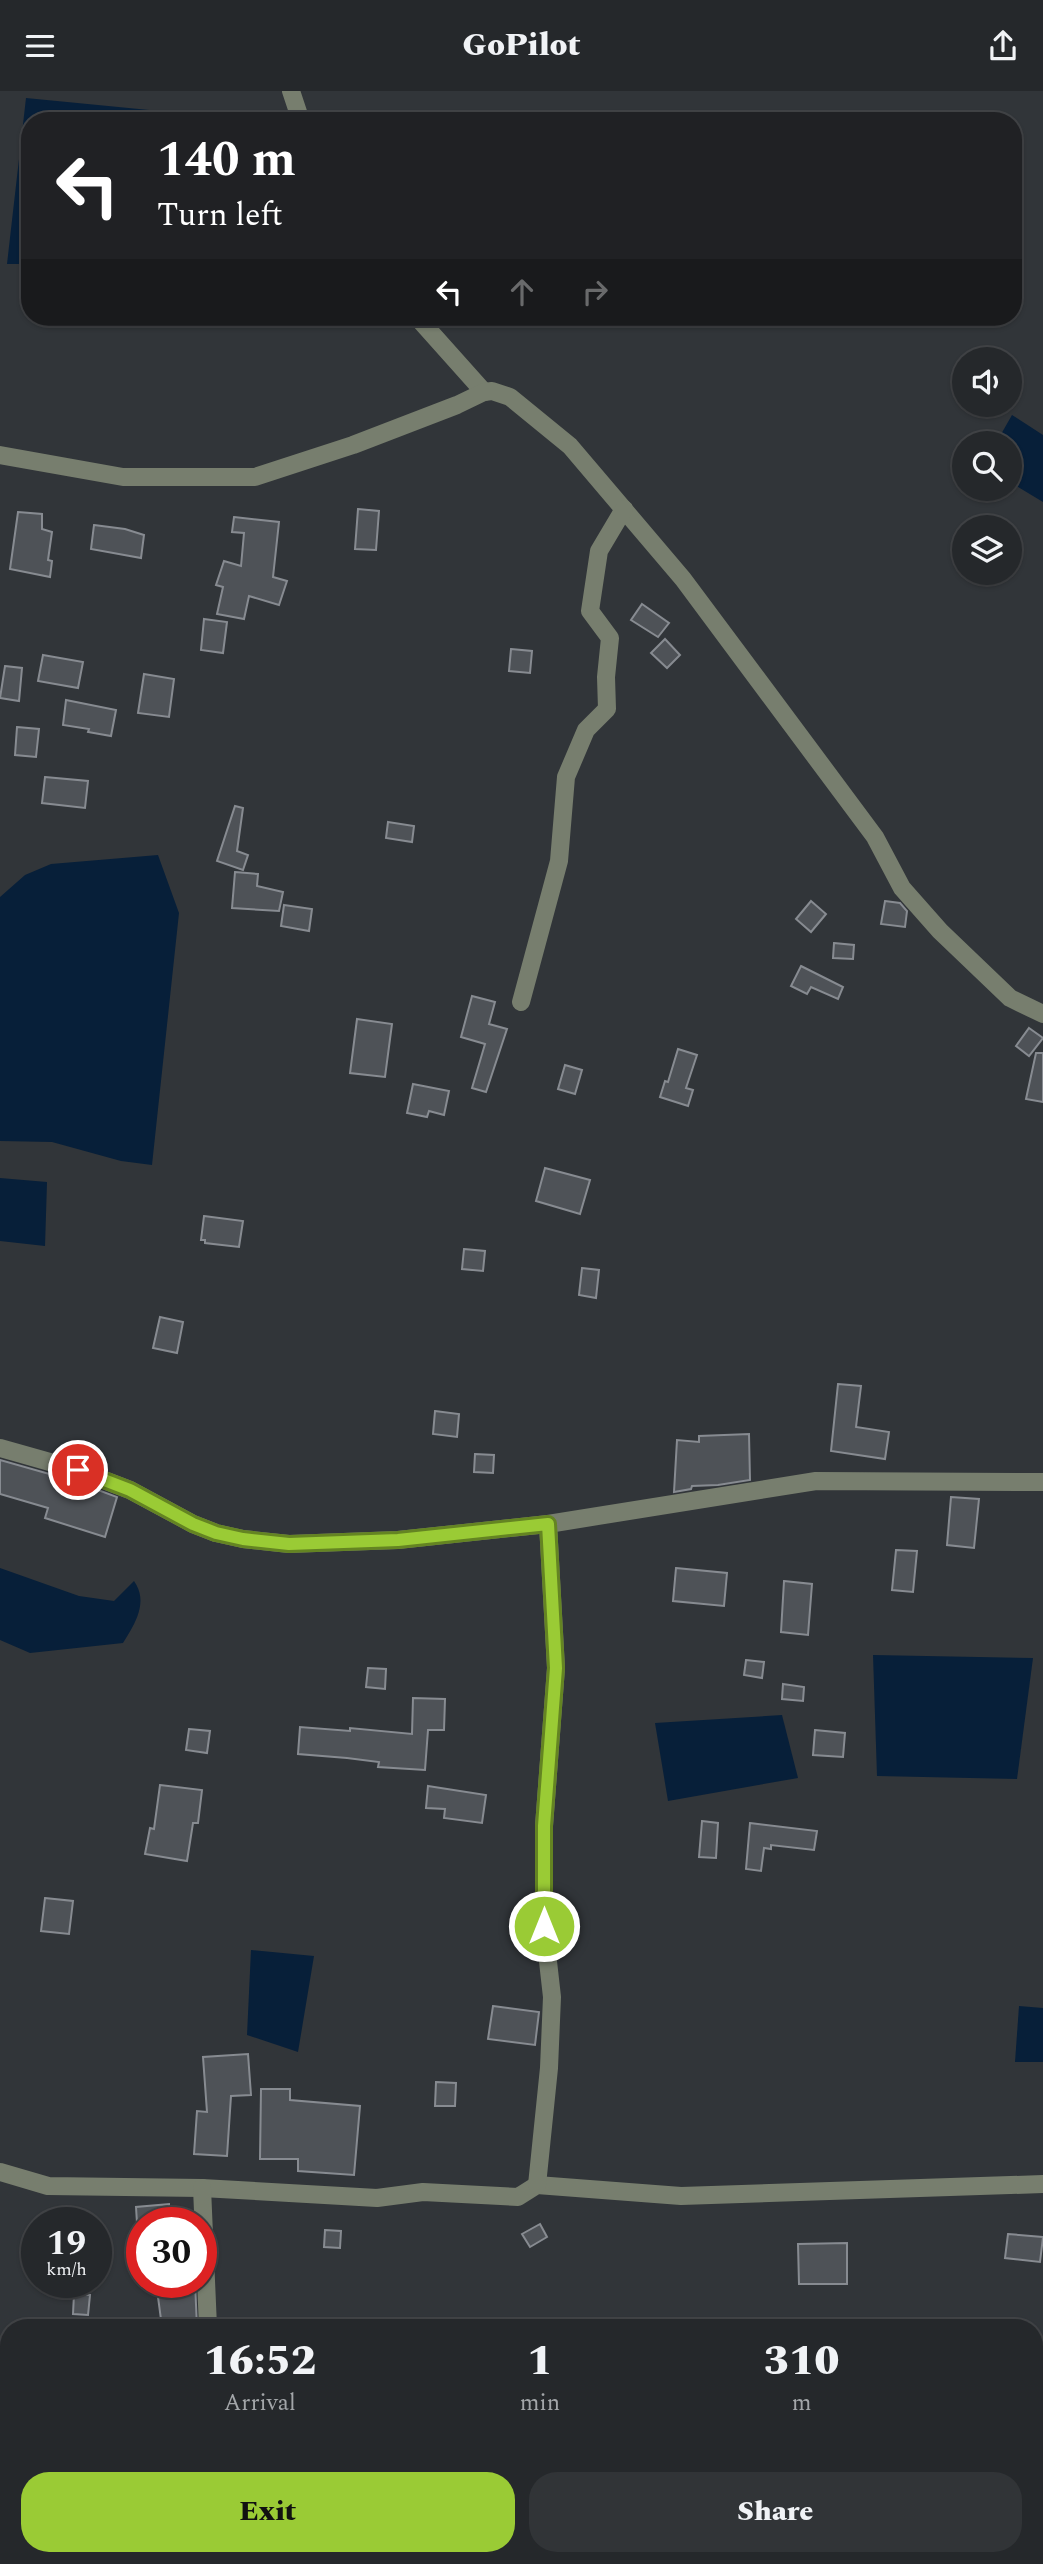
<!DOCTYPE html>
<html lang="en">
<head>
<meta charset="utf-8">
<style>
	body { margin:0; font-family:Spectral,serif; background:#313437; color:#f1f3f6; height:100vh; display:flex; flex-direction:column; font-size:26px; white-space:nowrap }
	* { box-sizing:border-box; margin:0 }
	p { font-size:23px; color:#a3a6a9 }
	.icon { flex:none; width:38px; height:38px; fill:none; stroke:currentColor; stroke-width:2; stroke-linecap:round; stroke-linejoin:round }
	.map { position:relative; flex:1; overflow:hidden }
	.sheet { position:absolute; left:0px; top:2228px; width:1043px; height:247px; display:flex; flex-direction:column; background:#25282b; border-radius:28px 28px 0 0; box-shadow:0 2px 5px #0004,0 0 0 2px #424447 }
	.sheet>* { flex:none }
	.top-card { position:absolute; left:21px; top:21px; width:1001px; height:214px; border-radius:28px; box-shadow:0 2px 5px #0004,0 0 0 2px #424447; background:#202124; color:#fff; overflow:hidden }
	.controls { position:absolute; left:952px; top:256px; display:grid; gap:14px }
	.controls a { display:grid; place-items:center; width:70px; height:70px; border-radius:50%; background:#25282b; box-shadow:0 2px 5px #0004,0 0 0 2px #424447; font-size:35px }
	.speed { position:absolute; left:21px; top:2116px; display:flex; gap:14px; font-size:35px; font-weight:700; text-align:center }
	.speed>* { display:grid; place-content:center; width:91px; height:91px; border-radius:50%; background:#25282b; box-shadow:0 2px 5px #0004,0 0 0 2px #424447; line-height:1 }
	.speed small { font-size:18px; font-weight:400 }
	.speed .limit { border:10px solid #d22; background:#fff; color:#111 }
	.pin { position:absolute; display:grid; place-items:center; width:60px; height:60px; color:#fff; margin:-30px; border:4px solid #fff; border-radius:50%; box-shadow:0 2px 7px #0007 }
	.me { position:absolute; width:77px; margin:-38px; rotate:0deg; stroke-linejoin:round; filter:drop-shadow(0 0 5px #0008) }
	.turn { display:flex; align-items:center; gap:24px; height:147px; padding:0 21px; font-size:32px }
	.turn .icon { width:91px; height:91px; stroke-width:2.5 }
	.turn b { display:block; font-size:49px; line-height:60px }
	.lanes { display:flex; align-items:center; height:66px; padding:0 21px; background:#0003; justify-content:center; gap:35px; direction:ltr }
	.lanes .off { opacity:.35 }
	.eta { display:flex; justify-content:space-evenly; align-items:center; height:119px; text-align:center }
	.eta b { font-size:42px; font-weight:800; line-height:49px }
	.action { display:flex; gap:14px; margin-top:auto; padding:14px 21px }
	.action a { flex:1; height:80px; border-radius:28px; background:#9acb35; color:#111; font-size:28px; font-weight:800; line-height:80px; text-align:center }
	.action a+a { background:#313437; color:#f1f3f6 }
	header { display:flex; justify-content:space-between; align-items:center; height:91px; padding:0 21px; background:#25282b; font-size:32px; font-weight:800 }
	.map>svg:first-child { display:block }
</style>
</head>
<body>
<header><svg class="icon" aria-label="menu" viewBox="0 0 24 24"><path d="M4 6h16M4 12h16M4 18h16"/></svg>GoPilot<svg class="icon" aria-label="share" viewBox="0 0 24 24"><path d="M12 15V3M7 8l5-5 5 5M5 13v7h14v-7"/></svg></header>
<div class="map">
<svg width="1043" height="2473" viewBox="0 0 1043 2473">
	<rect width="100%" height="100%" fill="#313539"/>
	<!-- water -->
	<g fill="#071f39">
		<path d="M26,7l195,19 -1,4h-190v143h-23z"/>
		<path d="M1012,324l31,20v67l-33,-20v-39h-14z"/>
		<path d="M158,764l21,58 -27,252 -31,-4 -69,-19 -52,-1v-244l25,-22 26,-11z"/>
		<path d="M0,1087l47,4 -2,64 -45,-5z"/>
		<path d="M0,1477l79,28 35,5 20,-20c15,21 1,43 -11,62l-93,10 -30,-13z"/>
		<path d="M873,1564l160,3 -16,121 -140,-3z"/>
		<path d="M782,1624l16,63 -130,23 -13,-78z"/>
		<path d="M251,1859l63,6 -16,96 -51,-17z"/>
		<path d="M1019,1915l24,2v54h-28z"/>
	</g>
	<!-- building -->
	<g fill="#4e5257" stroke="#878b91" stroke-width="2">
		<path d="M358,418l21,2 -3,39 -21,-1z"/>
		<path d="M18,421l24,2v15l10,3 -4,28 4,1 -2,16 -40,-8z"/>
		<path d="M234,426l45,5 -6,55 14,4 -8,24 -30,-9 -5,23 -27,-5 6,-27 -7,-2 8,-24 17,5 3,-33 -12,-1z"/>
		<path d="M94,434l31,4 19,6 -3,23 -50,-9z"/>
		<path d="M642,513l27,19 -11,14 -27,-17z"/>
		<path d="M204,528l23,3 -4,31 -22,-3z"/>
		<path d="M665,548l15,16 -13,13 -16,-15z"/>
		<path d="M511,558l21,2 -2,22 -21,-2z"/>
		<path d="M43,564l40,7 -5,26 -40,-7z"/>
		<path d="M5,575l17,2 -3,33 -19,-3z"/>
		<path d="M144,583l30,5 -5,38 -31,-4z"/>
		<path d="M66,609l50,10 -5,26 -23,-4 1,-3 -26,-4z"/>
		<path d="M17,636l22,2 -3,28 -21,-2z"/>
		<path d="M45,686l43,4 -3,27 -43,-5z"/>
		<path d="M235,715l8,2 -6,43 11,4 -5,15 -26,-9z"/>
		<path d="M388,731l26,4 -2,16 -26,-4z"/>
		<path d="M235,781l23,2 -1,12 26,6 -4,19 -47,-3z"/>
		<path d="M811,810l15,13 -15,18 -15,-13z"/>
		<path d="M885,810l15,2 7,8 -2,16 -24,-3z"/>
		<path d="M284,814l28,4 -3,22 -28,-5z"/>
		<path d="M834,852l20,2 -1,14 -20,-1z"/>
		<path d="M801,875l42,21 -5,12 -27,-12 -4,7 -16,-8z"/>
		<path d="M472,905l23,6 -6,22 18,5 -21,63 -14,-4 13,-44 -24,-7z"/>
		<path d="M357,928l35,5 -7,53 -35,-4z"/>
		<path d="M1029,937l14,10 -14,18 -13,-10z"/>
		<path d="M678,958l19,6 -11,33 7,2 -5,16 -28,-9 5,-16 3,1z"/>
		<path d="M1036,962h7v49l-17,-3z"/>
		<path d="M565,974l17,5 -7,24 -17,-5z"/>
		<path d="M413,993l36,7 -5,24 -15,-4 -2,6 -20,-4z"/>
		<path d="M545,1077l45,12 -10,34 -44,-13z"/>
		<path d="M204,1125l39,5 -4,26 -34,-4v-3h-4z"/>
		<path d="M464,1158l21,2 -2,20 -21,-2z"/>
		<path d="M582,1177l17,2 -3,28 -17,-3z"/>
		<path d="M160,1226l23,5 -6,31 -24,-5z"/>
		<path d="M838,1293l23,2 -5,41 33,5 -4,27 -54,-8z"/>
		<path d="M435,1320l24,3 -2,23 -24,-3z"/>
		<path d="M749,1343l1,46 -32,5 -26,1 -1,3 -17,3 3,-52 22,2v-6z"/>
		<path d="M475,1363l19,1 -1,18 -19,-1z"/>
		<path d="M0,1369l74,21 43,16 -12,40 -60,-19 3,-10 -48,-14z"/>
		<path d="M951,1406l28,2 -5,49 -27,-3z"/>
		<path d="M896,1459l21,1 -4,41 -21,-2z"/>
		<path d="M676,1477l51,5 -3,33 -51,-5z"/>
		<path d="M784,1490l28,3 -4,51 -27,-3z"/>
		<path d="M746,1569l18,2 -2,16 -18,-3z"/>
		<path d="M368,1577l18,1 -1,20 -19,-2z"/>
		<path d="M783,1593l21,3 -1,14 -21,-2z"/>
		<path d="M413,1607l32,1 -1,31h-16l-3,40 -47,-3 1,-5 -32,-4 -49,-4 2,-27 50,4v-3l62,6z"/>
		<path d="M189,1638l21,2 -3,22 -21,-3z"/>
		<path d="M815,1639l30,3 -2,24 -30,-2z"/>
		<path d="M160,1694l42,5 -4,33h-5l-6,38 -42,-7 5,-26 4,1z"/>
		<path d="M428,1695l58,9 -4,28 -38,-5 1,-9 -19,-1z"/>
		<path d="M702,1730l16,2 -2,35 -17,-1z"/>
		<path d="M750,1732l67,8 -3,19 -43,-5v4l-7,-1 -3,23 -15,-2z"/>
		<path d="M45,1807l28,3 -4,33 -28,-3z"/>
		<path d="M493,1915l46,6 -4,33 -47,-6z"/>
		<path d="M248,1963l3,41 -20,1 -4,60 -33,-2 3,-43 10,1 -4,-55z"/>
		<path d="M436,1991l20,1 -1,23h-20z"/>
		<path d="M261,1998h29v11l70,6 -6,69 -56,-4v-12h-38z"/>
		<path d="M169,2113l1,19h-33l-1,-16z"/>
		<path d="M540,2133l7,13 -17,10 -8,-13z"/>
		<path d="M325,2139l16,1 -1,17 -16,-1z"/>
		<path d="M1008,2143l35,3 -3,25 -35,-4z"/>
		<path d="M847,2152v41h-48l-1,-40z"/>
		<path d="M156,2191h39l2,45h-35z"/>
		<path d="M74,2203l16,1 -2,20 -15,-1z"/>
	</g>
	<g fill="none" stroke-linecap="round" stroke-linejoin="round">
		<!-- minor -->
		<g stroke="#777e6e" stroke-width="18">
			<path d="M291,0l10,30"/>
			<path d="M417,226l67,75"/>
			<path d="M0,364l123,22h132l98,-32 104,-40 27,-13 8,-1 18,6 60,49 113,133 192,258 27,51 38,43 70,67 33,16"/>
			<path d="M521,911l38,-141 7,-84 20,-47 21,-21 -1,-32 4,-39 -20,-27 9,-60 25,-42"/>
			<path d="M0,1357l78,22 52,20 63,34 23,9 27,6 46,5 109,-4 150,-16 268,-43 227,1"/>
			<path d="M0,2081l48,14 154,2 175,10 46,-6 95,5 19,-12 144,11 362,-12"/>
			<path d="M537,2094l12,-117 3,-71 -8,-71v-100l12,-158 -8,-144"/>
			<path d="M202,2097l6,139"/>
			<path d="M191,2473l1,-7"/>
		</g>
	</g>
	<g fill="none" stroke-linecap="round" stroke-linejoin="round">
		<!-- route casing -->
		<g stroke="#648422" stroke-width="18">
			<path id="route" d="M78,1379l52,20 63,34 23,9 27,6 46,5 109,-4 150,-16 8,144 -12,158v100"/>
		</g>
		<!-- route -->
		<use href="#route" stroke="#9acb35" stroke-width="12"/>
	</g>
</svg>
<div class="controls">
<a><svg class="icon" aria-label="sound" viewBox="0 0 24 24"><path d="M4 9h4l5-4v14l-5-4H4zM17 9q2 3 0 6"/></svg></a>
<a><svg class="icon" aria-label="search" viewBox="0 0 24 24"><circle cx="10" cy="10" r="6"/><path d="M15 15l6 6"/></svg></a>
<a><svg class="icon" aria-label="layers" viewBox="0 0 24 24"><path d="M12 4l9 5-9 5-9-5zM3 14l9 5 9-5"/></svg></a>
</div>
<div class="speed"><div>19<small>km/h</small></div><div class="limit">30</div></div>
<div class="pin" style="left:78px;top:1379px;background:#d93025"><svg class="icon" aria-label="arrive" viewBox="0 0 24 24"><path d="M6 21V4h12l-3 4 3 4H6"/></svg></div>
<svg class="me" style="left:544px;top:1835px" viewBox="-20 -20 40 40"><circle r="17" fill="#9acb35" stroke="#fff" stroke-width="3"/><path d="M0-11L8 9 0 5-8 9z" fill="#fff"/></svg>
<div class="top-card">
<div class="turn"><svg class="icon" aria-label="left" viewBox="0 0 24 24"><path d="M17 20v-9H6M10 6l-5 5 5 5"/></svg><div><b>140 m</b>Turn left</div></div>
<div class="lanes"><svg class="icon" aria-label="left" viewBox="0 0 24 24"><path d="M17 20v-9H6M10 6l-5 5 5 5"/></svg><svg class="icon off" aria-label="ahead" viewBox="0 0 24 24"><path d="M12 20V5M6 11l6-6 6 6"/></svg><svg class="icon off" aria-label="right" viewBox="0 0 24 24"><path d="M7 20v-9h11M14 6l5 5-5 5"/></svg></div>
</div>
<section class="sheet">
<div class="eta">
<div><b>16:52</b><p>Arrival</p></div>
<div><b>1</b><p>min</p></div>
<div><b>310</b><p>m</p></div>
</div>
<div class="action"><a>Exit</a><a>Share</a></div>
</section>
</div>
</body>
</html>
